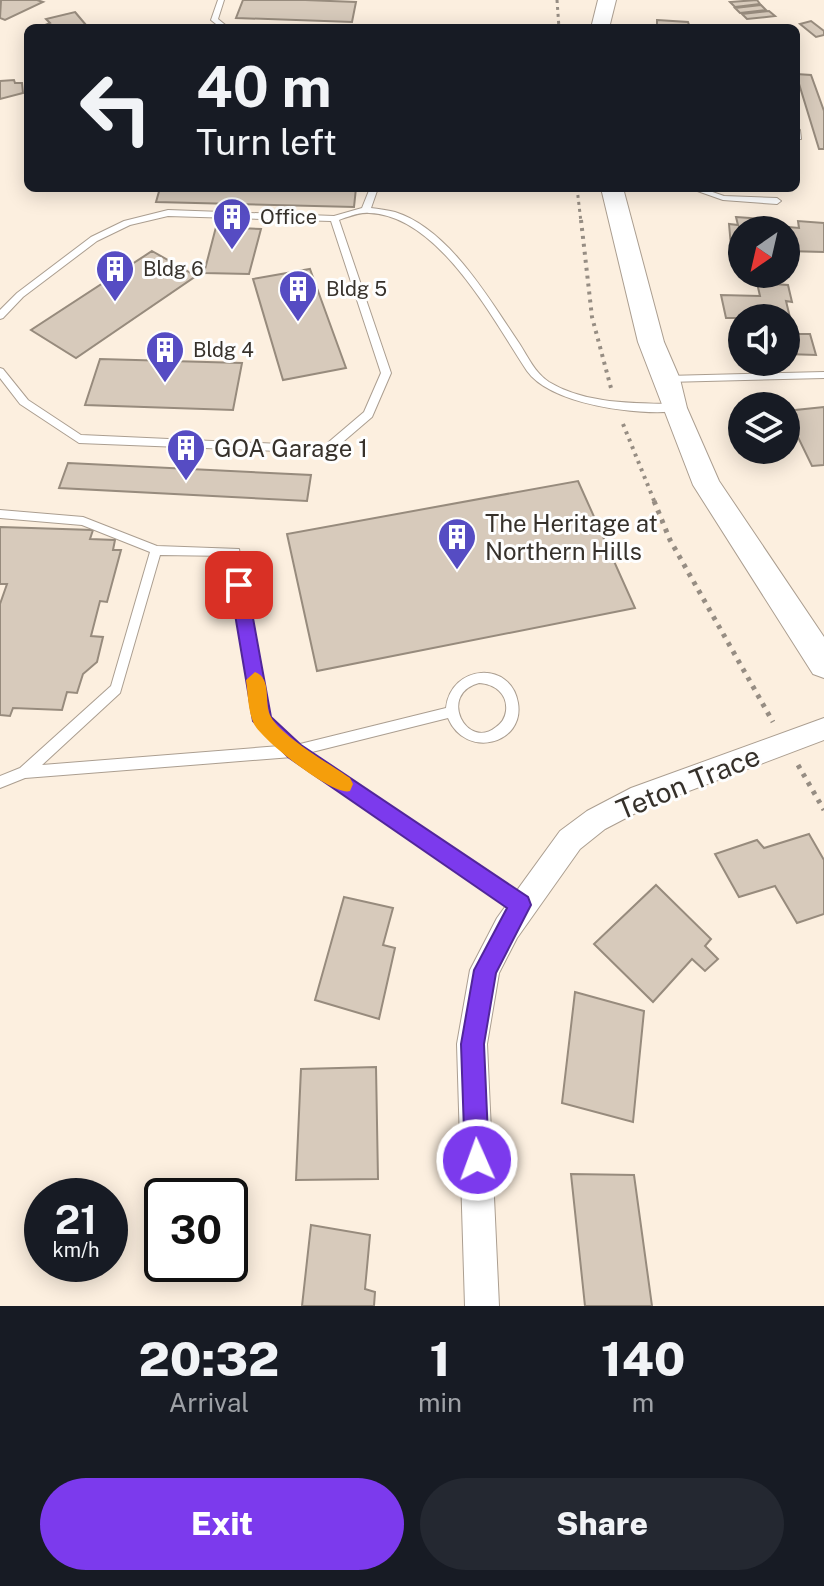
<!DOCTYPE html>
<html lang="en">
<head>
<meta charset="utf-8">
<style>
	body { margin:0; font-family:"Public Sans",sans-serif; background:#242831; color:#f1f3f6; height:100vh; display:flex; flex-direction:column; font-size:30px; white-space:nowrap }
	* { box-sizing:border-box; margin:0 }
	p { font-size:26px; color:#9ea1a6 }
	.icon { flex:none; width:44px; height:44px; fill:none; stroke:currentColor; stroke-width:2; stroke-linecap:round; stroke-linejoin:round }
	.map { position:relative; height:1306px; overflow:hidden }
	.drawer { display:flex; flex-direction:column; background:#171b24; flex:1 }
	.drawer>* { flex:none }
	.hud { position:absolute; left:24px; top:24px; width:776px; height:168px; border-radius:12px; box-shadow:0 4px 20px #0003; background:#171b24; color:#f1f3f6; overflow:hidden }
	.needle { width:52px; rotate:214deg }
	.controls { position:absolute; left:728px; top:216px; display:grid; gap:16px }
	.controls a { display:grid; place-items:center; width:72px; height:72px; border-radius:50%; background:#171b24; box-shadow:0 4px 20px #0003; font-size:40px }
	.speed { position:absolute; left:24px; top:1178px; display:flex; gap:16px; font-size:40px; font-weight:700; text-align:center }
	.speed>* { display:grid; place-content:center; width:104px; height:104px; border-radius:50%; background:#171b24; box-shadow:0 4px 20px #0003; line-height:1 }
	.speed small { font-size:20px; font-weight:400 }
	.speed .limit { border:4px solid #111; border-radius:12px; background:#fff; color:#111 }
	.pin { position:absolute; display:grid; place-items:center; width:68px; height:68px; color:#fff; margin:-34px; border-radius:16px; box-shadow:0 4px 12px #0006 }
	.me { position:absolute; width:88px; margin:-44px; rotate:358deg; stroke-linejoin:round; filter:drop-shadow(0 0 6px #0008) }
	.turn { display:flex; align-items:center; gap:28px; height:168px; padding:0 40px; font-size:36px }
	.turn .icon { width:104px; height:104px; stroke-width:2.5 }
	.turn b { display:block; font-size:56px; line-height:68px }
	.eta { display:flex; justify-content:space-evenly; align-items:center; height:136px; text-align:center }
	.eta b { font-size:48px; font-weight:800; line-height:56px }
	.button { display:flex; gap:16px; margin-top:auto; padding:16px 40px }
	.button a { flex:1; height:92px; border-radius:48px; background:#7c3aed; color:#fff; font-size:32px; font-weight:800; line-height:92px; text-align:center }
	.button a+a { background:#242831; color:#f1f3f6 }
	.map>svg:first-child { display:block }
</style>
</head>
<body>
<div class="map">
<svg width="824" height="1306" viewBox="0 0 824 1306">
	<rect width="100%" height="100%" fill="#fcefdf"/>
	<!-- building -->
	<g fill="#d7cabb" stroke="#978b7d" stroke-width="2">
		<path d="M37,0l6,2 -38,18 -5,-2 1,-18z"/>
		<path d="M243,0h62l51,2 -4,20 -116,-4z"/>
		<path d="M757,0l3,4 -25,3 -5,-5z"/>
		<path d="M761,5l5,5 -26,3 -5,-5z"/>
		<path d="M769,11l6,5 -28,3 -5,-5z"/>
		<path d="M75,12l11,13 -38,3 -3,-3 5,-2 -4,-4z"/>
		<path d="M657,20l31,2 2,6h-33z"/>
		<path d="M811,21l13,10v4l-8,2 -16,-13z"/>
		<path d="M796,74l15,1 13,36v38h-5z"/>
		<path d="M14,80l1,3h7l1,10 -23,6v-18z"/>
		<path d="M160,188h196l-2,19 -198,-5z"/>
		<path d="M736,217l40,3 1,6 22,2 -1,-7 26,2v29l-38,-1v-21h-44v17l-11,-1 -2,-22 9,1z"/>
		<path d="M216,227l45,2 -12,45 -45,-1z"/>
		<path d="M152,251l44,25 -120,82 -45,-28z"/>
		<path d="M310,269l36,99 -63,12 -30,-101z"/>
		<path d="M757,283l31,2 4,17 -6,-1 8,33h16l6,21 -30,-1v-36h-44v6l-1,-6h-15l-5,-23 39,1z"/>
		<path d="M100,359l142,4 -9,47 -148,-5z"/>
		<path d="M824,407v58l-12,1 -16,-33 -10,1v-23z"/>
		<path d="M68,463l243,12 -4,26 -248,-13z"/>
		<path d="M578,481l57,127 -318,63 -30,-137z"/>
		<path d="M0,527l93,3 -3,9 25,1 -2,10h8l-14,52 -7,-1 -9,35 12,1 -6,25 -14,12 -6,19 -10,-1 -5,18 -49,-2 -3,8 -10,-1v-111l7,-20h-7z"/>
		<path d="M809,834l15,26v54l-27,9 -22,-37 -36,11 -24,-43 42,-14 7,8z"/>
		<path d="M656,885l55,54 -6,7 13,13 -13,12 -13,-12 -39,43 -59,-58z"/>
		<path d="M344,897l49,11 -10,37 12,3 -16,71 -64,-19z"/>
		<path d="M575,992l69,19 -11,111 -71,-19z"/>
		<path d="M376,1067l2,112 -82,1 5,-111z"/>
		<path d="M571,1174l63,1 18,131h-67z"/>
		<path d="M311,1225l59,10 -5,54 10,3 -1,14h-72z"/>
	</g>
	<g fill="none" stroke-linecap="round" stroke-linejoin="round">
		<!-- lane casing -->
		<g stroke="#ab9e90" stroke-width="2">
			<g id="lane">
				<path d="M218,0h6l-6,19 11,9h-8l-10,-8z"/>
				<path d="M796,128l4,2 1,9h-5z"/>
				<path d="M370,188h8l-7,20c8,1 16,2 24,4 54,17 94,87 124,131 9,14 16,30 30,39 36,22 84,21 125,22l4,1v6c-39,5 -127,-6 -151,-40 -34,-51 -88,-156 -158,-158 -10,-1 -21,4 -30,7l52,153 -19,44 -42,36 -251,-10 -59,-39 -20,-26v-10l3,1 25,31 53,35 243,11 40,-34 17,-39 -50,-152 -163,-5 -38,9 -33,16 -74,56 -20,21 -3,1v-9l17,-17 74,-56 33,-16 44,-11 166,6 28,-8z"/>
				<path d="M689,188h12l23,8 53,2 4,3 -4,3 -54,-4z"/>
				<path d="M824,372v6l-157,4 -5,-3 5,-3z"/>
				<path d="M0,510l83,7 74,29 82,3 29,169 28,27 150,-37c5,-44 65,-48 72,-5 7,41 -52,57 -70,15l-140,35 218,147 2,5 -2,5 -5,2 -5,-2 -224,-153 -267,21 -25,10v-12l20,-8 91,-82 39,-134 -68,-27 -82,-7zM160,555l70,1 26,165 24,25 -238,19 78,-72zM479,683c16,1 29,11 27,28 -1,7 -4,12 -10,16 -29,24 -59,-33 -17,-44z"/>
			</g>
		</g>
		<!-- street casing -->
		<g stroke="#ab9e90" stroke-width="2">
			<path id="street" d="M824,718v22l-175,66 -44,23 -25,20 -63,89 -18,35 -12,71 12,262h-34l-8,-262 13,-74 27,-52 63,-87 27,-20 44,-23z"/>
		</g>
		<!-- secondary casing -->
		<g stroke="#ab9e90" stroke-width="2">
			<g id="secondary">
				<path d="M598,0h18l-7,28h-18z"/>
				<path d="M601,188h22l41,154 16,37 7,29 32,73 105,156v41l-11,-4 -120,-189 -55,-143z"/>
			</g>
		</g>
		<!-- path-far2 -->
		<g stroke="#968d83" stroke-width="3" stroke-dasharray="3 4" stroke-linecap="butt">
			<path d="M557,0l2,28"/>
			<path d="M577,188l4,34"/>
		</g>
		<!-- path-far1 -->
		<g stroke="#968d83" stroke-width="4" stroke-dasharray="3 5" stroke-linecap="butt">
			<path d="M581,220l11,97 19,71"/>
			<path d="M623,424l32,79"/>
		</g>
		<!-- path -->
		<g stroke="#968d83" stroke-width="5" stroke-dasharray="4 6" stroke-linecap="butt">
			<path d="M654,501l16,39 103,182"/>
			<path d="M798,765l26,45"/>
		</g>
		<!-- lane -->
		<use href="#lane" fill="#fff" fill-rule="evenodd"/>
		<!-- street -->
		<use href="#street" fill="#fff" fill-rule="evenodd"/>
		<!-- secondary -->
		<use href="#secondary" fill="#fff" fill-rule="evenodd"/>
	</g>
	<!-- route -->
	<path fill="#7c3aed" stroke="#51269a" stroke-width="2" d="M239,578l8,7 24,132 30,28 227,152 3,8 -35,68 -12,71 5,116 -4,9 -8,3 -9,-3 -3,-9 -4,-116 13,-74 33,-62 -219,-151 -35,-36 -23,-136z"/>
	<!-- slow -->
	<path fill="#f59e0b" d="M255,672c18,7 8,31 16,45 10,19 60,48 79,61l3,6 -3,7c-16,6 -87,-50 -96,-67 -6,-12 -6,-30 -8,-44z"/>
	<!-- icons -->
	<defs>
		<g id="building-pin" transform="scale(2)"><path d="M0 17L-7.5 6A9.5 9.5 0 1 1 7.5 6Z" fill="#564cc3" stroke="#fefefe"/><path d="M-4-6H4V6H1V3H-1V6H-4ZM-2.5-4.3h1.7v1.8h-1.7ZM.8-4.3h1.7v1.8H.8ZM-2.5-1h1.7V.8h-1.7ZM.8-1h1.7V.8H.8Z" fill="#fff"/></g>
	</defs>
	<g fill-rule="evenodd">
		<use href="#building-pin" x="232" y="217"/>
		<use href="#building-pin" x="115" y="269"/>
		<use href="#building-pin" x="298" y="289"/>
		<use href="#building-pin" x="165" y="350"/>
		<use href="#building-pin" x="186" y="448"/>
		<use href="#building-pin" x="457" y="537"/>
	</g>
	<g text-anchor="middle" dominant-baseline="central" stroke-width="6" stroke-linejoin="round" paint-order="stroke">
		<!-- far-poi labels -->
		<g font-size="20" fill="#36312b" stroke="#fefefe" text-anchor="start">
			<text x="260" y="217">Office</text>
			<text x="143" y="269">Bldg 6</text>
			<text x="326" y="289">Bldg 5</text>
			<text x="193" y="350">Bldg 4</text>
		</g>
		<!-- poi labels -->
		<g font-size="24" fill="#36312b" stroke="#fefefe" text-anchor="start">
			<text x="214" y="448">GOA Garage 1</text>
			<text x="485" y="523">The Heritage at<tspan x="485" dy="28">Northern Hills</tspan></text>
		</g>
		<!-- near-street labels -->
		<g font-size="28" fill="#36312b" stroke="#fefefe">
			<text transform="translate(688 782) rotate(-22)">Teton Trace</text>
		</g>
	</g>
</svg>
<div class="controls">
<a><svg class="needle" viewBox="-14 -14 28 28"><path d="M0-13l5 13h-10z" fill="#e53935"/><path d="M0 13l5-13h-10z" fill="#9ea1a6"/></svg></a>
<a><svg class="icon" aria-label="sound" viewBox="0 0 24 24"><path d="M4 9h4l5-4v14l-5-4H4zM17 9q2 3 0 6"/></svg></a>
<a><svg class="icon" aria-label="layers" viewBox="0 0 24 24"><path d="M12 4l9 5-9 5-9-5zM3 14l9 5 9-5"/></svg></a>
</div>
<div class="speed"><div>21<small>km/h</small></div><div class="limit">30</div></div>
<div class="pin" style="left:239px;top:585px;background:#d93025"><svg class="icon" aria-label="arrive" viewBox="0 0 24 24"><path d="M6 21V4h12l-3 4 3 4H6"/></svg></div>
<svg class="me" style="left:477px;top:1160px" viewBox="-20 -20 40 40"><circle r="17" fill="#7c3aed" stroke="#fff" stroke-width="3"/><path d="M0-11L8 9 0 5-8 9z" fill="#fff"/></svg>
<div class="hud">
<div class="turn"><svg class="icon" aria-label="left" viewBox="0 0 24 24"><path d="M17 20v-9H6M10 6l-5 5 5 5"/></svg><div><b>40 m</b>Turn left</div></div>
</div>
</div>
<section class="drawer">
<div class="eta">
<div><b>20:32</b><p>Arrival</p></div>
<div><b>1</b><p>min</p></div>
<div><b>140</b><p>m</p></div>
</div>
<div class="button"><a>Exit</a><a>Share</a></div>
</section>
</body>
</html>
